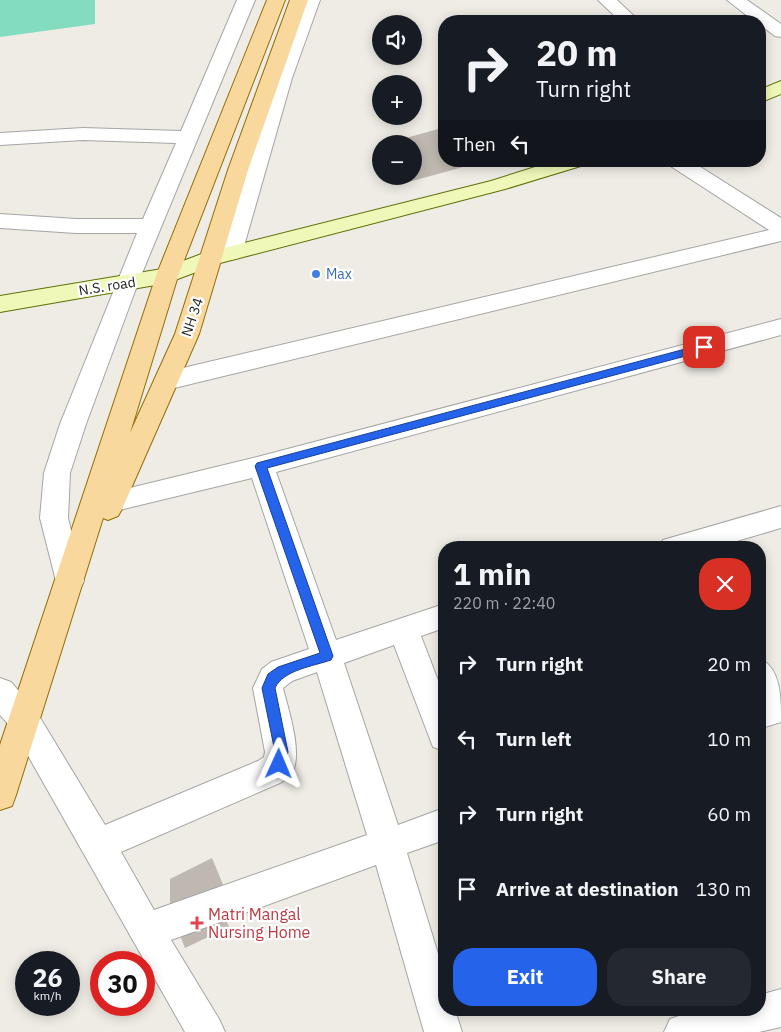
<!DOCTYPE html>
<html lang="en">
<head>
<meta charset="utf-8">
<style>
	body { margin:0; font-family:"IBM Plex Sans",sans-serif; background:#242831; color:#f1f3f6; height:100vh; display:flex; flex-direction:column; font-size:19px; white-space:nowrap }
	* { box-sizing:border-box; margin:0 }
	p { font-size:16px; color:#9ea1a6 }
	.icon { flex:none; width:28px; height:28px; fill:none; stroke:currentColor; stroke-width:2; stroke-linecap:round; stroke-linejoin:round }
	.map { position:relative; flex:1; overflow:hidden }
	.details { position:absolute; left:438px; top:541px; width:328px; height:475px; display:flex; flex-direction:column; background:#171b24; border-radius:20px; box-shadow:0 2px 12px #0003 }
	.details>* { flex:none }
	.top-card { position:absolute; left:438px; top:15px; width:328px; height:152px; border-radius:20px; box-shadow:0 2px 12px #0003; background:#171b24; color:#f1f3f6; overflow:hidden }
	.controls { position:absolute; left:372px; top:15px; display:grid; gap:10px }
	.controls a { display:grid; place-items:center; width:50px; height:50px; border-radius:50%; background:#171b24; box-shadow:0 2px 12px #0003; font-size:25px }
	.speed { position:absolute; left:15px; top:951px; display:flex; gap:10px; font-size:25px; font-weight:700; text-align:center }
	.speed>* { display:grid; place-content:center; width:65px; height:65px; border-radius:50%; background:#171b24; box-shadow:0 2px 12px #0003; line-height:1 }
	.speed small { font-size:12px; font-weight:400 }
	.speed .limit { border:8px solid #d22; background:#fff; color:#111 }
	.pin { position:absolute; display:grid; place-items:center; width:42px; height:42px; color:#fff; margin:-21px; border-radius:10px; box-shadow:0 2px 8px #0006 }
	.me { position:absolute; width:55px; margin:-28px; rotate:1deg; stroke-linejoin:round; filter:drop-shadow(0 0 4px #0008) }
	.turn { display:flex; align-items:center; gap:18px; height:105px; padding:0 15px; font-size:22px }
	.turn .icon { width:65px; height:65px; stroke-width:2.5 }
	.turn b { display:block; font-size:35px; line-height:42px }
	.then { display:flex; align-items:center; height:48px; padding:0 15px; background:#0003; gap:10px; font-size:19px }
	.round { display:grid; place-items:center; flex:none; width:52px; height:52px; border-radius:20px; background:#242831 }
	.overview { display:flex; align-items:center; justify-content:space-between; height:85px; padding:0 15px }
	h1 { font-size:30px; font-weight:800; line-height:38px }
	.cta { display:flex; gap:10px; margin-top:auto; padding:10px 15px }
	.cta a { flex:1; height:58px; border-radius:20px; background:#2563eb; color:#fff; font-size:20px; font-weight:800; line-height:58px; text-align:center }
	.cta a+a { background:#242831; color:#f1f3f6 }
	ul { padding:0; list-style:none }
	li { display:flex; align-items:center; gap:15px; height:75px; padding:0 15px }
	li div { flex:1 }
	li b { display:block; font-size:19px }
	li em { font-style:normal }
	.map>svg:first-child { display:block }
</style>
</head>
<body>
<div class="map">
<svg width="781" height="1032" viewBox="0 0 781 1032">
	<rect width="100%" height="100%" fill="#eeece4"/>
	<!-- pitch -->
	<path fill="#84dcc0" d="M0,0h95v24l-95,13z"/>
	<!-- building -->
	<g fill="#bfb8b0">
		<path d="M442,128l2,3v30h27l3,3 -69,19 -6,-7h15v-7l3,-1 -3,-4v-20h-17l-2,-3z"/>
		<path d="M212,858l22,53 -10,4 5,12 -44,21 -15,-38v-31z"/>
	</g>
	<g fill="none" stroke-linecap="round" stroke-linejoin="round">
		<!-- street casing -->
		<g stroke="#a5a5a5" stroke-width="2">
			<g id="street">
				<path d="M237,0h18l-117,283 -52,141 -16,49 -2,45 16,63 -4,8 -10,4 -10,-4 -4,-8 -16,-63 4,-45 16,-49 77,-191h-61l-76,-5v-14l76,5h67l33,-76 -93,-3 -83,5v-12l83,-5 98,3z"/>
				<path d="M302,0h18l-28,78 -50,175 -3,5 -8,2 -8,-2 -3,-5 54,-175z"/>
				<path d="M598,0h19l22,21h-19z"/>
				<path d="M727,0h20l34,24v13l-6,-1 -16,-12v-3h-5z"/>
				<path d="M666,161h25l90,57v23l-615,149 -9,-3 -3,-6 3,-6 9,-3 603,-142 -100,-65z"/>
				<path d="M781,319v16l-505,137 60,168 108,-36v24l-23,8 23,60v55l-11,-4 -39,-102 -50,18 54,162 46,-17v32l-37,13 37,120v37h11l7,22h-38l-48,-167 -205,75 48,79 6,13h-40l-171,-301 -14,-16v-37l11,4 25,29 69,114 153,-64 6,-4 1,-5 -12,-64 9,-19 9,-7 38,-13 -57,-171 -141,34 -10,-3 -4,-7 4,-7 160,-39zM317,672l50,163 -213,75 -33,-58 159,-69c3,-2 8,-5 10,-7 15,-18 -2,-67 -7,-88l9,-7z"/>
				<path d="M781,506v22l-68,20h-54l4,-8z"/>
				<path d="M759,658c22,10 22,39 22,64l-22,7z"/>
				<path d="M781,989v38l-22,5h-95l6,-13 26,-9h63v-15z"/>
			</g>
		</g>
		<!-- secondary casing -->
		<g stroke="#5e7108" stroke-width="2">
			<g id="secondary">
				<path d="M781,81v13l-22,9v-13z"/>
				<path d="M554,161h33l-3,4 -79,24 -285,74 -53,20 -167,29v-16l162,-27 42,-16 287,-72z"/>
			</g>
		</g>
		<!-- primary casing -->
		<g stroke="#936e04" stroke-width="2">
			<path id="primary" d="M267,0h18l-107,276 -48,157 45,-99 53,-164 62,-170h18l-60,170 -49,164 -77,175 -4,7 -10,4 -5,-2 -87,277 -4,11 -12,4v-65l156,-469z"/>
		</g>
		<!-- street -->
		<use href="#street" fill="#fff" fill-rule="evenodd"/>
		<!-- secondary -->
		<use href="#secondary" fill="#f0f8b9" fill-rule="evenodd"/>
		<!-- primary -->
		<use href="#primary" fill="#f9d89e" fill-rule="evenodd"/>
	</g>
	<!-- route -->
	<path fill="#2563eb" stroke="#184099" d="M704,344l5,3 -1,3 -441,118 66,188 -2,4c-17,6 -48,10 -56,28l13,64 -5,17 -4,2 -5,-2 -2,-5 3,-12 -13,-64 6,-14 10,-7 42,-14 -65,-187 2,-3z"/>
	<!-- markers -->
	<circle fill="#3f7fe0" stroke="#fff" stroke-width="2" cx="316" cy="274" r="5"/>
	<path fill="#e0444e" stroke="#fff" stroke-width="2" d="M194.5 915.5h5v5h5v5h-5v5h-5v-5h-5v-5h5z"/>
	<g text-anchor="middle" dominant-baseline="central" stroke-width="4.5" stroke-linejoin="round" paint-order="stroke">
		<!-- shop labels -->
		<g font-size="14" fill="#366cbe" stroke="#fff" text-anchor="start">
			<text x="326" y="274">Max</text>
		</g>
		<!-- street labels -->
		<g font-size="14" fill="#1e1e1e" stroke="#fff">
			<text transform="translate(107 286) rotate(-9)">N.S. road</text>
			<text transform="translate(192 317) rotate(-71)">NH 34</text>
		</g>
		<!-- near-health labels -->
		<g font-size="16" fill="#be3a42" stroke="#fff" text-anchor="start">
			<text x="208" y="914">Matri Mangal<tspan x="208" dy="18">Nursing Home</tspan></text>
		</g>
	</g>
</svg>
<div class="controls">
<a><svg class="icon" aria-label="sound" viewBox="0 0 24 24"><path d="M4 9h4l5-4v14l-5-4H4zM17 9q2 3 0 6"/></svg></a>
<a>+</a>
<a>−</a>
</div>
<div class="speed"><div>26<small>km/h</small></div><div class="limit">30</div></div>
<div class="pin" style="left:704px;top:347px;background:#d93025"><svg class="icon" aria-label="arrive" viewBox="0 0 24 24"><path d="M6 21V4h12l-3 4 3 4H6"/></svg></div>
<svg class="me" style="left:279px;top:764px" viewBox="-20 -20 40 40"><path d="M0-17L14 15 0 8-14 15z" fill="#2563eb" stroke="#fff" stroke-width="4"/></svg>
<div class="top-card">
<div class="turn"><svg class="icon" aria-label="right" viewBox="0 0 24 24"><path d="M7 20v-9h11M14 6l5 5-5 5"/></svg><div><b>20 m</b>Turn right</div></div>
<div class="then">Then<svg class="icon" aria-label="left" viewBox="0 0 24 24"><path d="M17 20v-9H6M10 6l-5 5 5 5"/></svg></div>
</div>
<section class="details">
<div class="overview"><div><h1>1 min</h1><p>220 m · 22:40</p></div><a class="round" style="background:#d93025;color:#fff"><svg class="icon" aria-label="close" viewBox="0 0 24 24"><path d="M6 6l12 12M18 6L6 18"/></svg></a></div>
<ul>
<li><svg class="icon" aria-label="right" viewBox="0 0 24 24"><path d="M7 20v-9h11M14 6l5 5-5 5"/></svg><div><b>Turn right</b></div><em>20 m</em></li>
<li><svg class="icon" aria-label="left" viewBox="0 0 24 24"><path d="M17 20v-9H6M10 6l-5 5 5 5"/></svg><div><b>Turn left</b></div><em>10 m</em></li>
<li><svg class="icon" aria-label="right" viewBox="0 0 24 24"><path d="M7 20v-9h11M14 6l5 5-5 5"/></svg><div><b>Turn right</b></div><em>60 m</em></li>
<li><svg class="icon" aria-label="arrive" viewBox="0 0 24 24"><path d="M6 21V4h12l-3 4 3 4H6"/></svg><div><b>Arrive at destination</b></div><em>130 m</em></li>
</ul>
<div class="cta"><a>Exit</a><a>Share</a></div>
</section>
</div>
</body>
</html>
